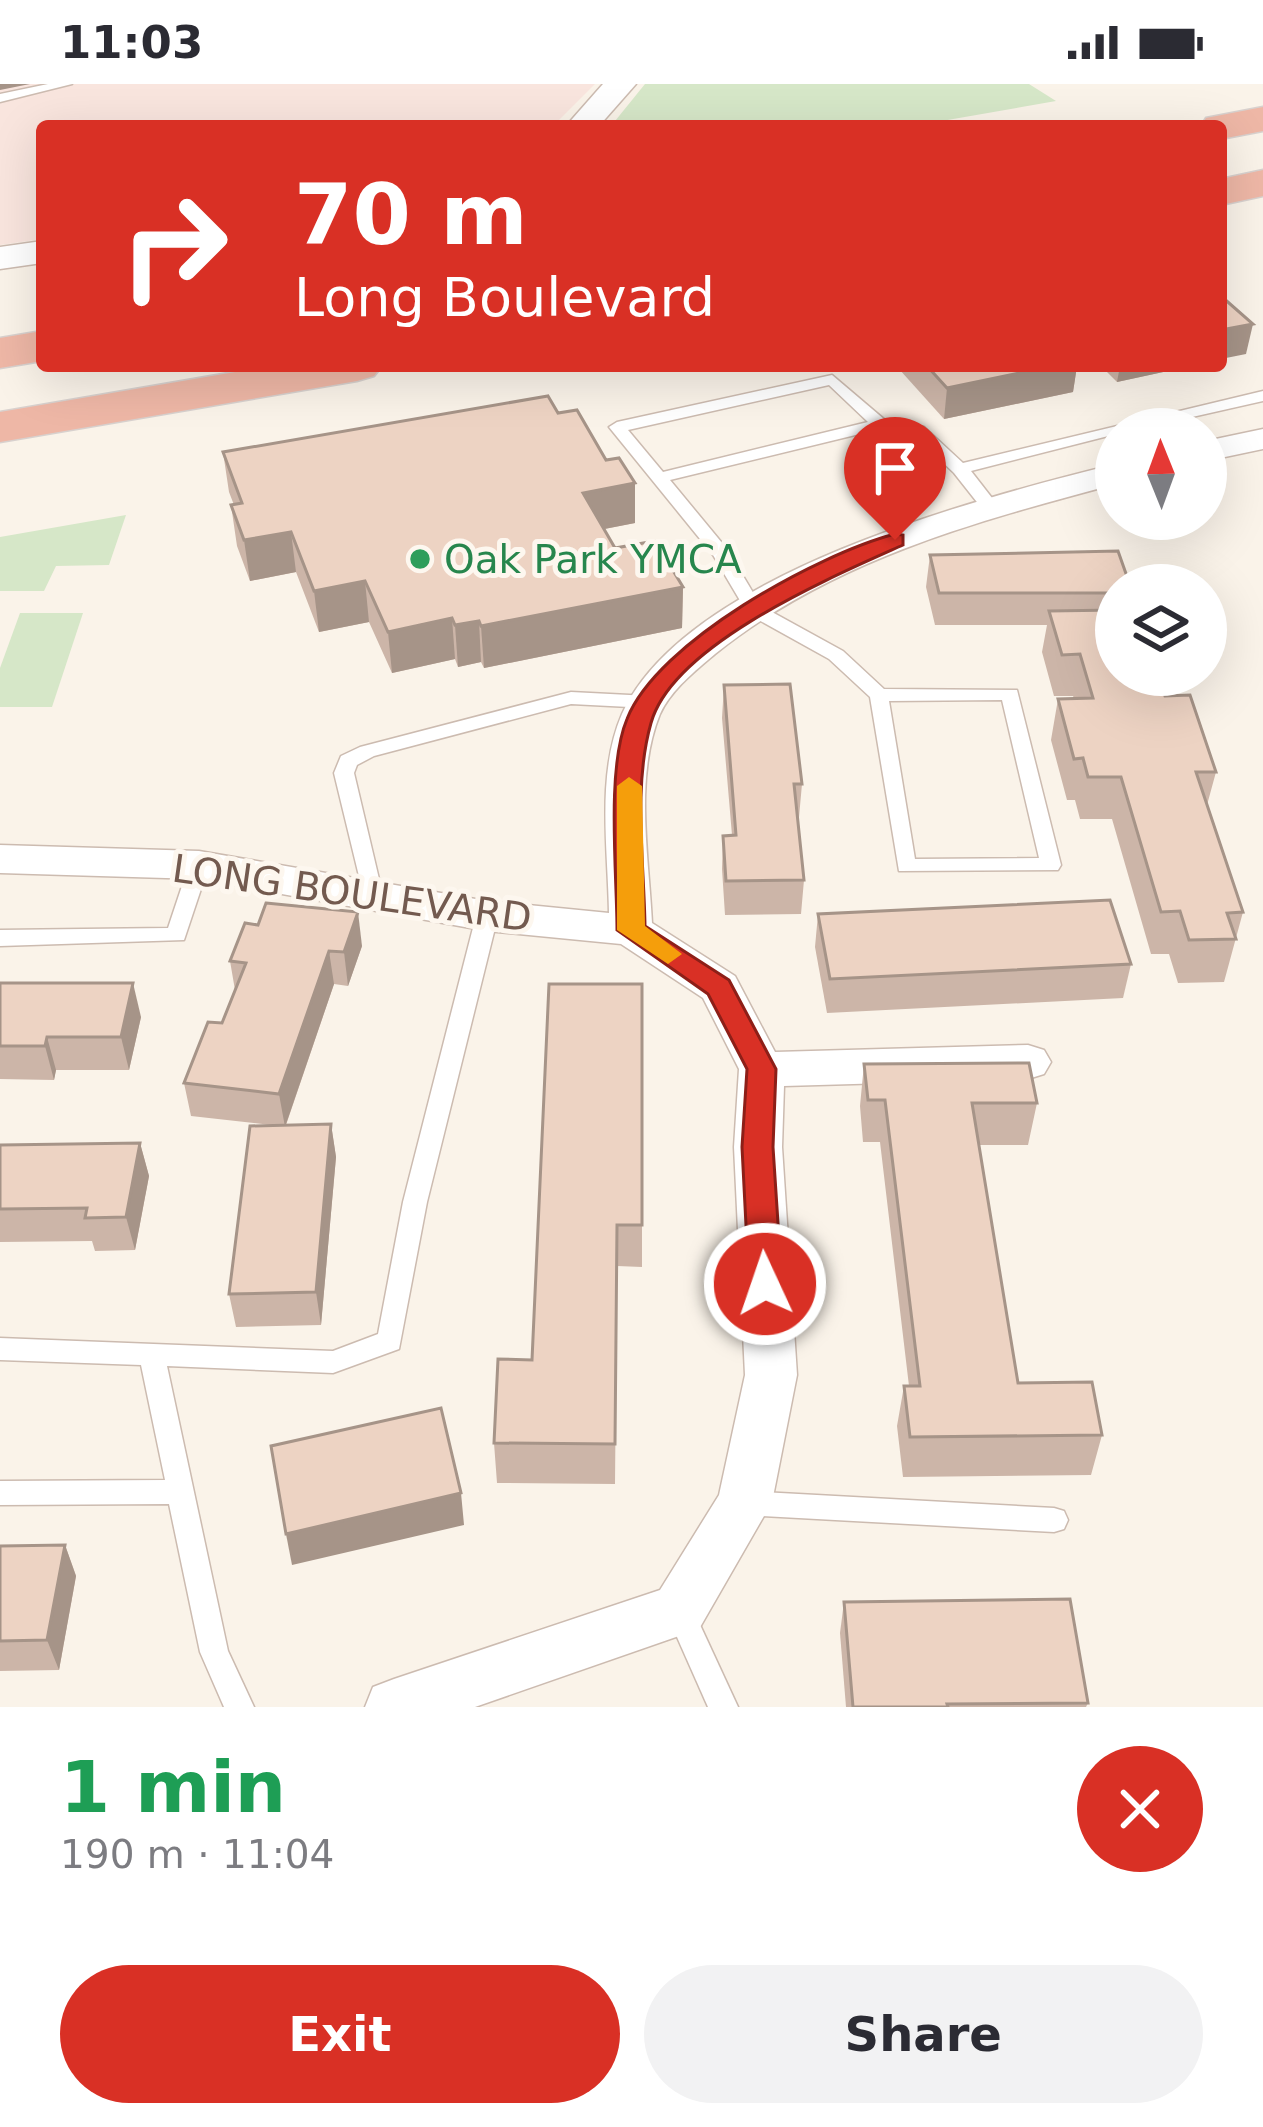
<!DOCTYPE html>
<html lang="en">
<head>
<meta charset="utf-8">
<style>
	body { margin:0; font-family:"DejaVu Sans",sans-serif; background:#f2f2f3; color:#2b2b33; height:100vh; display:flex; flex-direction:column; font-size:45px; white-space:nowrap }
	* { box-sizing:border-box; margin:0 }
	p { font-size:39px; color:#7c7c81 }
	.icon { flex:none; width:66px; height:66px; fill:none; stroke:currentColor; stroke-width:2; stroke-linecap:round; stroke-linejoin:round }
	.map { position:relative; height:1623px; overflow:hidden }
	.panel { display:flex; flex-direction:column; background:#fff; flex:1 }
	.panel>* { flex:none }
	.top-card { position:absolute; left:36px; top:36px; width:1191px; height:252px; border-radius:12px; box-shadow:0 12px 48px #0002; background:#d93025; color:#fff; overflow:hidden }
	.needle { width:78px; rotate:359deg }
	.fabs { position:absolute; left:1095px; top:324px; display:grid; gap:24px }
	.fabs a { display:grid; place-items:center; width:132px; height:132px; border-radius:50%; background:#fff; box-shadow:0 12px 48px #0002; font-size:60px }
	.pin { position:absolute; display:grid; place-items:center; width:102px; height:102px; color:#fff; margin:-123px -51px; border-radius:50% 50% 50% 0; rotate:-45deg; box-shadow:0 0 12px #0007 }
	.pin .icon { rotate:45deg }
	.me { position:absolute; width:132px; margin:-66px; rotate:357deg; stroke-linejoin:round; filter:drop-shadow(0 0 9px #0008) }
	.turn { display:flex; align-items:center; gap:42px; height:252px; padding:0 60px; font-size:54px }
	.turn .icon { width:156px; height:156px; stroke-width:2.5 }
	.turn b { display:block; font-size:84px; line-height:102px }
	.round { display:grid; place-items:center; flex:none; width:126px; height:126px; border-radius:63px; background:#f2f2f3 }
	.headline { display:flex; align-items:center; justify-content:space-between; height:204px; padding:0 60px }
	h1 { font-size:72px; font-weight:700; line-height:90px; color:#1e9e55 }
	.primary-button { display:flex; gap:24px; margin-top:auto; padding:24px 60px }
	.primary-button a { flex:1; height:138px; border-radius:72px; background:#d93025; color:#fff; font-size:48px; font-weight:700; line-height:138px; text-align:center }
	.primary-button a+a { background:#f2f2f3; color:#2b2b33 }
	.status { display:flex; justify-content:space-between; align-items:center; height:84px; padding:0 60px; background:#fff; direction:ltr }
	.status svg { height:33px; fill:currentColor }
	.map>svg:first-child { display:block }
</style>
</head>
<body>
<div class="status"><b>11:03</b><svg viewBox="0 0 49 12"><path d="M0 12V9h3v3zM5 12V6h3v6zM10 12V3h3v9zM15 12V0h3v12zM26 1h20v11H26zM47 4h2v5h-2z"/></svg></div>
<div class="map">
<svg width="1263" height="1623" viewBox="0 0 1263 1623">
	<rect width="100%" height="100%" fill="#faf3e9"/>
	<!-- commercial -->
	<path fill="#f9e5de" d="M0,0h595l-42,42h-511v113l-42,6z"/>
	<!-- green -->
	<g fill="#d6e7c8">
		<path d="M645,0h384l27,17 -143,25h-302z"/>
		<path d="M126,431l-17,50 -53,1 -12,25h-44v-54z"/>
		<path d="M20,529h63l-31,94h-52v-39z"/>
	</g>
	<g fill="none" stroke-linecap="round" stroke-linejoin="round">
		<!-- service casing -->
		<g stroke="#ccbbb0" stroke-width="3">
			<g id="service">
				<path d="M48,0h24l-72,18v-8z"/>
				<path d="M832,291l53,45 39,7 39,36 300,-72v10l-124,28h-23v5l-145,37 28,36 -9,5 -6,-1 -30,-38 -41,-39 -33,-5 -210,51 57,69 34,57 82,45 41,38 133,1 44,175 -3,5 -159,1 -29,-174 -41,-38 -81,-45 -35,-59 -104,-128 8,-5zM829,301l39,37 -205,50 -35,-42zM1002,616l37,158 -124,1 -26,-158z"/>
				<path d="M571,608l78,4 10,6 -10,6 -78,-4 -197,52 -17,9 -3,8 29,123 -4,5h-14l-31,-128 7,-17 19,-9z"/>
				<path d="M199,774l10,7 -25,75 -184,6v-16l168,-2 21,-63z"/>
				<path d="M487,825l11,7 -71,286 -28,147 -66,24 -166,-7 61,285 26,56h-30l-24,-55 -31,-148 -169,1v-24l165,-1 -24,-115 -141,-5v-22l333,13 45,-17 25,-132 73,-286z"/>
				<path d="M745,1407l309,17 10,3 4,9 -4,9 -10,3 -309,-17 -10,-3 -4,-9 4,-9z"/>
				<path d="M679,1513l10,4 49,106h-30l-43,-97 4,-9z"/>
			</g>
		</g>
		<!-- minor casing -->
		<g stroke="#ccbbb0" stroke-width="3">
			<g id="minor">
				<path d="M1263,345v20l-57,12v-20z"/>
				<path d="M1116,380v20c-142,38 -284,76 -401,170 -20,17 -44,36 -55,60 -26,64 -11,143 -8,209l83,53 40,76 253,-7 16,5 7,12 -7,12 -16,5 -244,7 -2,61 15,228 -25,127 -73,127 -224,78h-110l8,-20 21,-8 266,-89 59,-95 26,-120 -11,-228 5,-78 -36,-71 -82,-54 -134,-13 -288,-52 -199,-6v-28l199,6 288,50 122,12c-1,-64 -13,-139 13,-199 63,-140 357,-216 494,-250z"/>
			</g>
		</g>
		<!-- tertiary casing -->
		<g stroke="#ccbbb0" stroke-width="3">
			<g id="tertiary">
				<path d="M603,0h33l-37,42h-33z"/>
				<path d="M42,157v22l-42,6v-22z"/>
			</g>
		</g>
		<!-- motorway casing -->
		<g stroke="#d8d1ce" stroke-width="3">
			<g id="motorway">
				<path d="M1263,23v24l-42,8v-13h-20l5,-8z"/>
				<path d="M1263,86v26l-42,9v-26z"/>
				<path d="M42,247v30l-42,7v-30z"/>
				<path d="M270,282h112l-8,10 -17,5 -357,61v-30z"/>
			</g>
		</g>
		<!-- service -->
		<use href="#service" fill="#fff" fill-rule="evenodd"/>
		<!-- minor -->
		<use href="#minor" fill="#fff" fill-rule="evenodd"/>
		<!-- tertiary -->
		<use href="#tertiary" fill="#fff" fill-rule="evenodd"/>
		<!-- motorway -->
		<use href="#motorway" fill="#eeb7a6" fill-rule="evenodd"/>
	</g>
	<!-- wall -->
	<g fill="#ccb5a8">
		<path d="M899,282h178l-4,26 -129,27 -45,-50z"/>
		<path d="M1101,282h90l-74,16z"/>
		<path d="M558,329l48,47 29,23v40l-31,6 11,19 68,39 -1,41 -198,40 -3,-6 -23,5 -3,-8 -63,14 -23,-51 -50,10 -23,-60 -46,9 -13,-35 -6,-41h3l-5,-13 -6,-40z"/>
		<path d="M930,471l186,30v90l49,21 51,76 -9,33 36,107 -19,70 -46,1 -9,-29h-18l-39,-135h-32l-5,-19h-8l-16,-60 7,-41 16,-1 -1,-2h-19l-12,-44 5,-27h-112l-9,-38z"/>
		<path d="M724,601l78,99 -3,33h-2l7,63 -3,34 -76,1 -3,-46 1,-33 9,-1 -10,-117z"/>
		<path d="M818,830l313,50 -8,34 -296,15 -12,-66z"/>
		<path d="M362,862l-14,40 -14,-2 -48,141 45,-1 5,33 -15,168 -85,2 -7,-33 42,-169 -80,-9 -7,-33 38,-60 13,-33 -5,-29z"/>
		<path d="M0,899l141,34 -12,53h-73l-2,10 -54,-1z"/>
		<path d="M642,900v283l-25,-1 -2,218 -118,-1 -3,-40 38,-83z"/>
		<path d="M864,980l173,39 -9,42h-49l39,238 84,52 -11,40 -188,2 -6,-51 7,-40h5l-29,-244h-17l-3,-36z"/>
		<path d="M140,1059l9,33 -14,74 -40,1 -3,-10 -92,1v-97z"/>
		<path d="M65,1461l11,31 -17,94 -59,1v-125z"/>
		<path d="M844,1518l244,101 -2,4h-240l-6,-74z"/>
	</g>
	<!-- shaded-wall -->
	<g fill="#a69488">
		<path d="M0,0h30l-30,6z"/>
		<path d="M1253,240l-7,30 -25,5v-29z"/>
		<path d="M1053,282h24l-4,26 -129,27 3,-31z"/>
		<path d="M1120,282h71l-74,16z"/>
		<path d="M635,399v40l-51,10 -1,-40z"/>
		<path d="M291,448l5,40 -46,9 -6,-41z"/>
		<path d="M365,497l4,41 -50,10 -5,-41z"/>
		<path d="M683,503l-1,41 -198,40 -3,-42z"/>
		<path d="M452,534l3,41 -63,14 -4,-41z"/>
		<path d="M479,537l2,41 -23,5 -3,-42z"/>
		<path d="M358,828l4,34 -14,40 -4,-34z"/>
		<path d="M329,867l5,33 -49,143 -6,-33z"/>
		<path d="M133,899l8,34 -12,53 -8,-33z"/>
		<path d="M47,953l9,33 -2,10 -9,-34z"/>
		<path d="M331,1040l5,33 -15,168 -5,-33z"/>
		<path d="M140,1059l9,33 -14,74 -9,-33z"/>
		<path d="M461,1409l3,32 -172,40 -6,-31z"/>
		<path d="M65,1461l11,31 -17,94 -12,-30z"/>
	</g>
	<!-- building -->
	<g fill="#edd3c3" stroke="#a69488" stroke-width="3">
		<path d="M1221,212l32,28 -32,6z"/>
		<path d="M927,282h126l-106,22z"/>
		<path d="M548,312l10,17 19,-3 29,50 13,-2 16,25 -52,10 32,55 40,-7 28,46 -202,39 -2,-5 -24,4 -3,-7 -64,14 -23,-51 -51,10 -23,-59 -47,8 -13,-35 11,-2 -19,-51z"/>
		<path d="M1118,467l12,34h-14v8h-177l-9,-38z"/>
		<path d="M1116,526v65h42l7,21 25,-1 26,77h-20l47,140 -16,1 9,26 -47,1 -9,-29 -19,1 -40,-135h-33l-5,-19 -9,1 -16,-60 35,-1 -13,-44 -18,1 -13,-44z"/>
		<path d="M790,600l12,100h-8l10,96 -78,1 -3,-45 13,-1 -12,-150z"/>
		<path d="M1110,816l21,64 -301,15 -12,-65z"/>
		<path d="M266,819l92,9 -14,40 -15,-1 -50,143 -95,-11 24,-61 14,1 24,-60 -16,-2 15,-38 13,2z"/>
		<path d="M0,899h133l-12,54h-74l-2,9h-45z"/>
		<path d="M549,900h93v241h-25l-2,219 -121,-1 4,-84 34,1z"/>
		<path d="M1029,979l8,40h-65l46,280 74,-1 10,53 -192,2 -6,-51h16l-35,-286h-17l-4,-36z"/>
		<path d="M331,1040l-15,168 -87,2 21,-168z"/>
		<path d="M140,1059l-14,74 -41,1 2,-10 -87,1v-64z"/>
		<path d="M441,1324l20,85 -175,41 -15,-88z"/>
		<path d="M65,1461l-18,95 -47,1v-95z"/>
		<path d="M1070,1515l18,104 -141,1 1,3h-95l-9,-105z"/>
	</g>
	<!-- route -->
	<path fill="#d93025" stroke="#8d1f18" stroke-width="3" d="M895,450l8,1v10c-69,31 -230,99 -252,178 -18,63 -7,138 -6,203l84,54 47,89 -3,78 9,137 -5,9 -12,4 -11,-4 -5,-9 -7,-137 5,-78 -39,-75 -91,-64c0,-56 -11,-161 10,-211 30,-77 191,-165 268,-185z"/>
	<!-- slow -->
	<path fill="#f59e0b" d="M629,693l13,9 3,140 37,28 -14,10 -51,-34v-144z"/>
	<!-- markers -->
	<circle fill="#2e9e5b" stroke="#fdf7ef" stroke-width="4.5" cx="420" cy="475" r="12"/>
	<g text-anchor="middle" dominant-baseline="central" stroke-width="10" stroke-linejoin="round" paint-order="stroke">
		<!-- leisure labels -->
		<g font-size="39" fill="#27864d" stroke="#fdf7ef" text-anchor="start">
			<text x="444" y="475">Oak Park YMCA</text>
		</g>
		<!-- street labels -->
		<g font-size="39" fill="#735a4f" stroke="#fdf7ef">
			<text transform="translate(352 809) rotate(8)">LONG BOULEVARD</text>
		</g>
	</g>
</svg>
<div class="fabs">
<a><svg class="needle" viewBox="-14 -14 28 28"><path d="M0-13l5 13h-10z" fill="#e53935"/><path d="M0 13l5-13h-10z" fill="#7c7c81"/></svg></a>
<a><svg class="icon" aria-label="layers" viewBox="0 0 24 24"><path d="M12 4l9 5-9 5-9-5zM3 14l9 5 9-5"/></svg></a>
</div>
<div class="pin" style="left:895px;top:456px;background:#d93025"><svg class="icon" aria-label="arrive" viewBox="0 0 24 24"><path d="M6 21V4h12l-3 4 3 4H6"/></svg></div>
<svg class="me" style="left:765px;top:1200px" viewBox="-20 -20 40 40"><circle r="17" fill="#d93025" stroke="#fff" stroke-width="3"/><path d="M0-11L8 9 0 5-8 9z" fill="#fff"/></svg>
<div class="top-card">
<div class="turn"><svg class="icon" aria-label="right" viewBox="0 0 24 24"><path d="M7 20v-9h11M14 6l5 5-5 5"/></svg><div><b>70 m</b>Long Boulevard</div></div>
</div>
</div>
<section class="panel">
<div class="headline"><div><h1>1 min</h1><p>190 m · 11:04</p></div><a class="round" style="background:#d93025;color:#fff"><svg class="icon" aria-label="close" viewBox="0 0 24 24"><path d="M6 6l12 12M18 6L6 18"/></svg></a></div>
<div class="primary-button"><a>Exit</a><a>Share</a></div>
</section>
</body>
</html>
